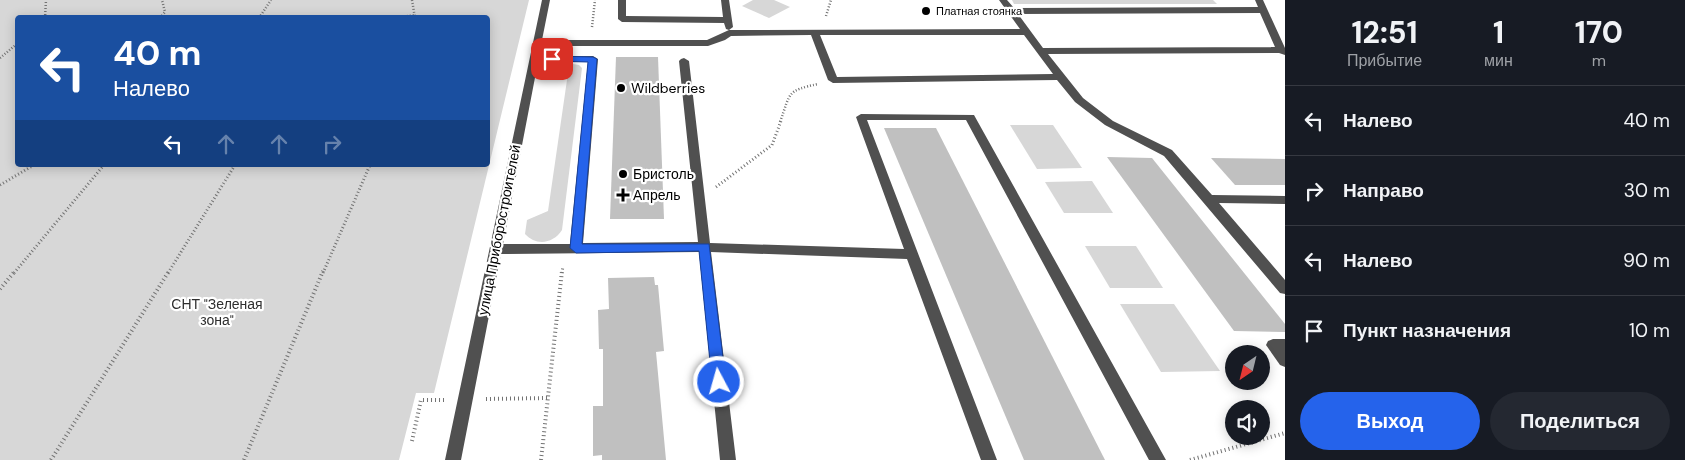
<!DOCTYPE html>
<html lang="ru">
<head>
<meta charset="utf-8">
<style>
	body { margin:0; font-family:"DM Sans",sans-serif; background:#242831; color:#f1f3f6; height:100vh; display:flex; flex-direction:column; font-size:19px; white-space:nowrap }
	* { box-sizing:border-box; margin:0 }
	p { font-size:16px; color:#9ea1a6 }
	.icon { flex:none; width:28px; height:28px; fill:none; stroke:currentColor; stroke-width:2; stroke-linecap:round; stroke-linejoin:round }
	.map { position:relative; flex:1; overflow:hidden }
	.drawer { display:flex; flex-direction:column; background:#171b24; width:400px }
	.drawer>* { flex:none }
	.top-card { position:absolute; left:15px; top:15px; width:475px; height:152px; border-radius:5px; box-shadow:0 2px 12px #0003; background:#1a4fa0; color:#fff; overflow:hidden }
	.needle { width:32px; rotate:215deg }
	.tools { position:absolute; left:1225px; top:345px; display:grid; gap:10px }
	.tools a { display:grid; place-items:center; width:45px; height:45px; border-radius:50%; background:#171b24; box-shadow:0 2px 12px #0003; font-size:25px }
	.pin { position:absolute; display:grid; place-items:center; width:42px; height:42px; color:#fff; margin:-21px; border-radius:10px; box-shadow:0 2px 8px #0006 }
	.me { position:absolute; width:55px; margin:-28px; rotate:354deg; stroke-linejoin:round; filter:drop-shadow(0 0 4px #0008) }
	.turn { display:flex; align-items:center; gap:18px; height:105px; padding:0 15px; font-size:22px }
	.turn .icon { width:65px; height:65px; stroke-width:2.5 }
	.turn b { display:block; font-size:35px; line-height:42px }
	.lanes { display:flex; align-items:center; height:48px; padding:0 15px; background:#0003; justify-content:center; gap:25px; direction:ltr }
	.lanes .off { opacity:.35 }
	.eta { display:flex; justify-content:space-evenly; align-items:center; height:85px; text-align:center }
	.eta b { font-size:30px; font-weight:800; line-height:35px }
	.cta { display:flex; gap:10px; margin-top:auto; padding:10px 15px }
	.cta a { flex:1; height:58px; border-radius:30px; background:#2563eb; color:#fff; font-size:20px; font-weight:800; line-height:58px; text-align:center }
	.cta a+a { background:#242831; color:#f1f3f6 }
	ul { padding:0; list-style:none }
	li { display:flex; align-items:center; gap:15px; height:70px; padding:0 15px; border-top:1px solid #363941 }
	li div { flex:1 }
	li b { display:block; font-size:19px }
	li em { font-style:normal }
	main { display:flex; flex:1; min-height:0 }
	.map>svg:first-child { display:block }
</style>
</head>
<body>
<main>
<div class="map">
<svg width="1285" height="460" viewBox="0 0 1285 460">
	<rect width="100%" height="100%" fill="#fff"/>
	<!-- green -->
	<g fill="#d7d7d7" fill-rule="evenodd">
		<path d="M0,0h529l-95,393h-18l-17,67h-399zM18,18h470v147h-470z"/>
		<path d="M753,0h21l16,7 -21,11 -27,-12z"/>
		<path d="M1012,0h201l4,4h-203z"/>
		<path d="M567,63l12,2 3,3 -20,162c-9,14 -26,16 -37,4l2,-14 21,-9 20,-138 -16,-5z"/>
		<path d="M1010,125h43l29,43 -45,1z"/>
		<path d="M1092,181l21,32h-49l-19,-31z"/>
		<path d="M1085,246h51l27,42h-53z"/>
		<path d="M1120,304h54l46,67 -59,1z"/>
	</g>
	<!-- building -->
	<g fill="#c0c0c0">
		<path d="M616,57h42l6,162h-54z"/>
		<path d="M884,128h52l169,332h-81z"/>
		<path d="M1107,157l45,1 133,166v8l-51,-1z"/>
		<path d="M1211,158l74,1v26h-50z"/>
		<path d="M654,277l1,8h3l6,66 -8,1 10,108h-64v-5l-9,1v-50h10v-57h-4l-1,-39 11,-1 -1,-31z"/>
	</g>
	<g fill="none" stroke-linecap="round" stroke-linejoin="round">
		<!-- path-far2 -->
		<g stroke="#727272" stroke-width="2.5" stroke-dasharray="1 2" stroke-linecap="butt">
			<path d="M412,0l3,18"/>
			<path d="M826,16l5,-16"/>
			<path d="M45,18l1,-18"/>
			<path d="M160,18l5,-6 -3,-12"/>
			<path d="M259,18l12,-18"/>
			<path d="M395,18l20,-3"/>
			<path d="M592,27l3,-27"/>
			<path d="M0,58l18,-15"/>
			<path d="M780,122c11,-30 6,-31 38,-38"/>
		</g>
		<!-- path-far1 -->
		<g stroke="#727272" stroke-width="3" stroke-dasharray="1 2.5" stroke-linecap="butt">
			<path d="M0,185l34,-20"/>
			<path d="M716,187l56,-42 9,-24"/>
			<path d="M14,273l90,-108"/>
			<path d="M168,273l67,-108"/>
			<path d="M323,273l47,-108"/>
			<path d="M562,273l1,-7"/>
		</g>
		<!-- path -->
		<g stroke="#727272" stroke-width="4" stroke-dasharray="1 3" stroke-linecap="butt">
			<path d="M0,289l15,-18"/>
			<path d="M486,399l62,-1"/>
			<path d="M412,441l9,-41h23"/>
			<path d="M51,460l118,-189"/>
			<path d="M244,460l79,-189"/>
			<path d="M541,460l21,-189"/>
			<path d="M1190,460l95,-27"/>
		</g>
		<!-- minor -->
		<g fill="#505050" fill-rule="evenodd">
			<path d="M542,0h8l-8,40h165l22,-10 291,-1 -21,-29h8l7,8 244,-1 -3,-7h8l22,48v7l-6,-2 -231,1 35,44 30,23 59,29 40,45 73,1v8l-66,-1 66,77v14l-5,-1 -116,-137 -59,-31 -30,-23 -18,-22 -224,3 -5,-3 -17,-45 -80,1 -6,4 -17,6h-167l-2,10h54l5,3 -15,184 115,-1 -19,-181 2,-2 3,-1 5,3 21,182 194,6 -48,-132 5,-3 113,1 192,345h-17l-183,-340h-99l130,340h-16l-74,-201 -196,-7 25,208h-16l-21,-208 -198,2 -40,206h-16zM1260,13l15,34 -232,1 -25,-34zM820,35h204l29,39 -216,3zM538,62h50l-18,182h-67z"/>
			<path d="M618,0h8v16l97,1 -2,-17h8l4,27 -4,3 -3,-1 -2,-6 -102,-1 -4,-3z"/>
			<path d="M1273,339h12v28l-5,-2 -14,-20 2,-4z"/>
		</g>
	</g>
	<!-- route -->
	<path fill="#2563eb" stroke="#184099" d="M552,56l41,1 4,2 -15,185h127l17,138 -2,5 -5,1 -5,-1 -2,-5 -13,-131 -123,2 -6,-5 18,-186 -39,-1v-4z"/>
	<!-- markers -->
	<g fill="#000" stroke="#fff" stroke-width="2">
		<circle cx="926" cy="11" r="5"/>
		<circle cx="621" cy="88" r="5"/>
		<circle cx="623" cy="174" r="5"/>
		<path d="M620.5 187.5h5v5h5v5h-5v5h-5v-5h-5v-5h5z"/>
	</g>
	<g text-anchor="middle" dominant-baseline="central" stroke-width="4.5" stroke-linejoin="round" paint-order="stroke">
		<!-- far-poi labels -->
		<g font-size="11" fill="#000" stroke="#fff" text-anchor="start">
			<text x="936" y="11">Платная стоянка</text>
		</g>
		<!-- poi labels -->
		<g font-size="14" fill="#000" stroke="#fff" text-anchor="start">
			<text x="631" y="88">Wildberries</text>
			<text x="633" y="174">Бристоль</text>
			<text x="633" y="195">Апрель</text>
		</g>
		<!-- street labels -->
		<g font-size="14" fill="#000" stroke="#fff">
			<text transform="translate(499 230) rotate(-79)">улица Приборостроителей</text>
		</g>
		<!-- park labels -->
		<g font-size="14" fill="#2e2e2e" stroke="#fff">
			<text x="217" y="304">СНТ "Зеленая<tspan x="217" dy="16">зона"</tspan></text>
		</g>
	</g>
</svg>
<div class="tools">
<a><svg class="needle" viewBox="-14 -14 28 28"><path d="M0-13l5 13h-10z" fill="#e53935"/><path d="M0 13l5-13h-10z" fill="#9ea1a6"/></svg></a>
<a><svg class="icon" aria-label="sound" viewBox="0 0 24 24"><path d="M4 9h4l5-4v14l-5-4H4zM17 9q2 3 0 6"/></svg></a>
</div>
<div class="pin" style="left:552px;top:59px;background:#d93025"><svg class="icon" aria-label="arrive" viewBox="0 0 24 24"><path d="M6 21V4h12l-3 4 3 4H6"/></svg></div>
<svg class="me" style="left:719px;top:382px" viewBox="-20 -20 40 40"><circle r="17" fill="#2563eb" stroke="#fff" stroke-width="3"/><path d="M0-11L8 9 0 5-8 9z" fill="#fff"/></svg>
<div class="top-card">
<div class="turn"><svg class="icon" aria-label="left" viewBox="0 0 24 24"><path d="M17 20v-9H6M10 6l-5 5 5 5"/></svg><div><b>40 m</b>Налево</div></div>
<div class="lanes"><svg class="icon" aria-label="left" viewBox="0 0 24 24"><path d="M17 20v-9H6M10 6l-5 5 5 5"/></svg><svg class="icon off" aria-label="ahead" viewBox="0 0 24 24"><path d="M12 20V5M6 11l6-6 6 6"/></svg><svg class="icon off" aria-label="ahead" viewBox="0 0 24 24"><path d="M12 20V5M6 11l6-6 6 6"/></svg><svg class="icon off" aria-label="right" viewBox="0 0 24 24"><path d="M7 20v-9h11M14 6l5 5-5 5"/></svg></div>
</div>
</div>
<section class="drawer">
<div class="eta">
<div><b>12:51</b><p>Прибытие</p></div>
<div><b>1</b><p>мин</p></div>
<div><b>170</b><p>m</p></div>
</div>
<ul>
<li><svg class="icon" aria-label="left" viewBox="0 0 24 24"><path d="M17 20v-9H6M10 6l-5 5 5 5"/></svg><div><b>Налево</b></div><em>40 m</em></li>
<li><svg class="icon" aria-label="right" viewBox="0 0 24 24"><path d="M7 20v-9h11M14 6l5 5-5 5"/></svg><div><b>Направо</b></div><em>30 m</em></li>
<li><svg class="icon" aria-label="left" viewBox="0 0 24 24"><path d="M17 20v-9H6M10 6l-5 5 5 5"/></svg><div><b>Налево</b></div><em>90 m</em></li>
<li><svg class="icon" aria-label="arrive" viewBox="0 0 24 24"><path d="M6 21V4h12l-3 4 3 4H6"/></svg><div><b>Пункт назначения</b></div><em>10 m</em></li>
</ul>
<div class="cta"><a>Выход</a><a>Поделиться</a></div>
</section>
</main>
</body>
</html>
